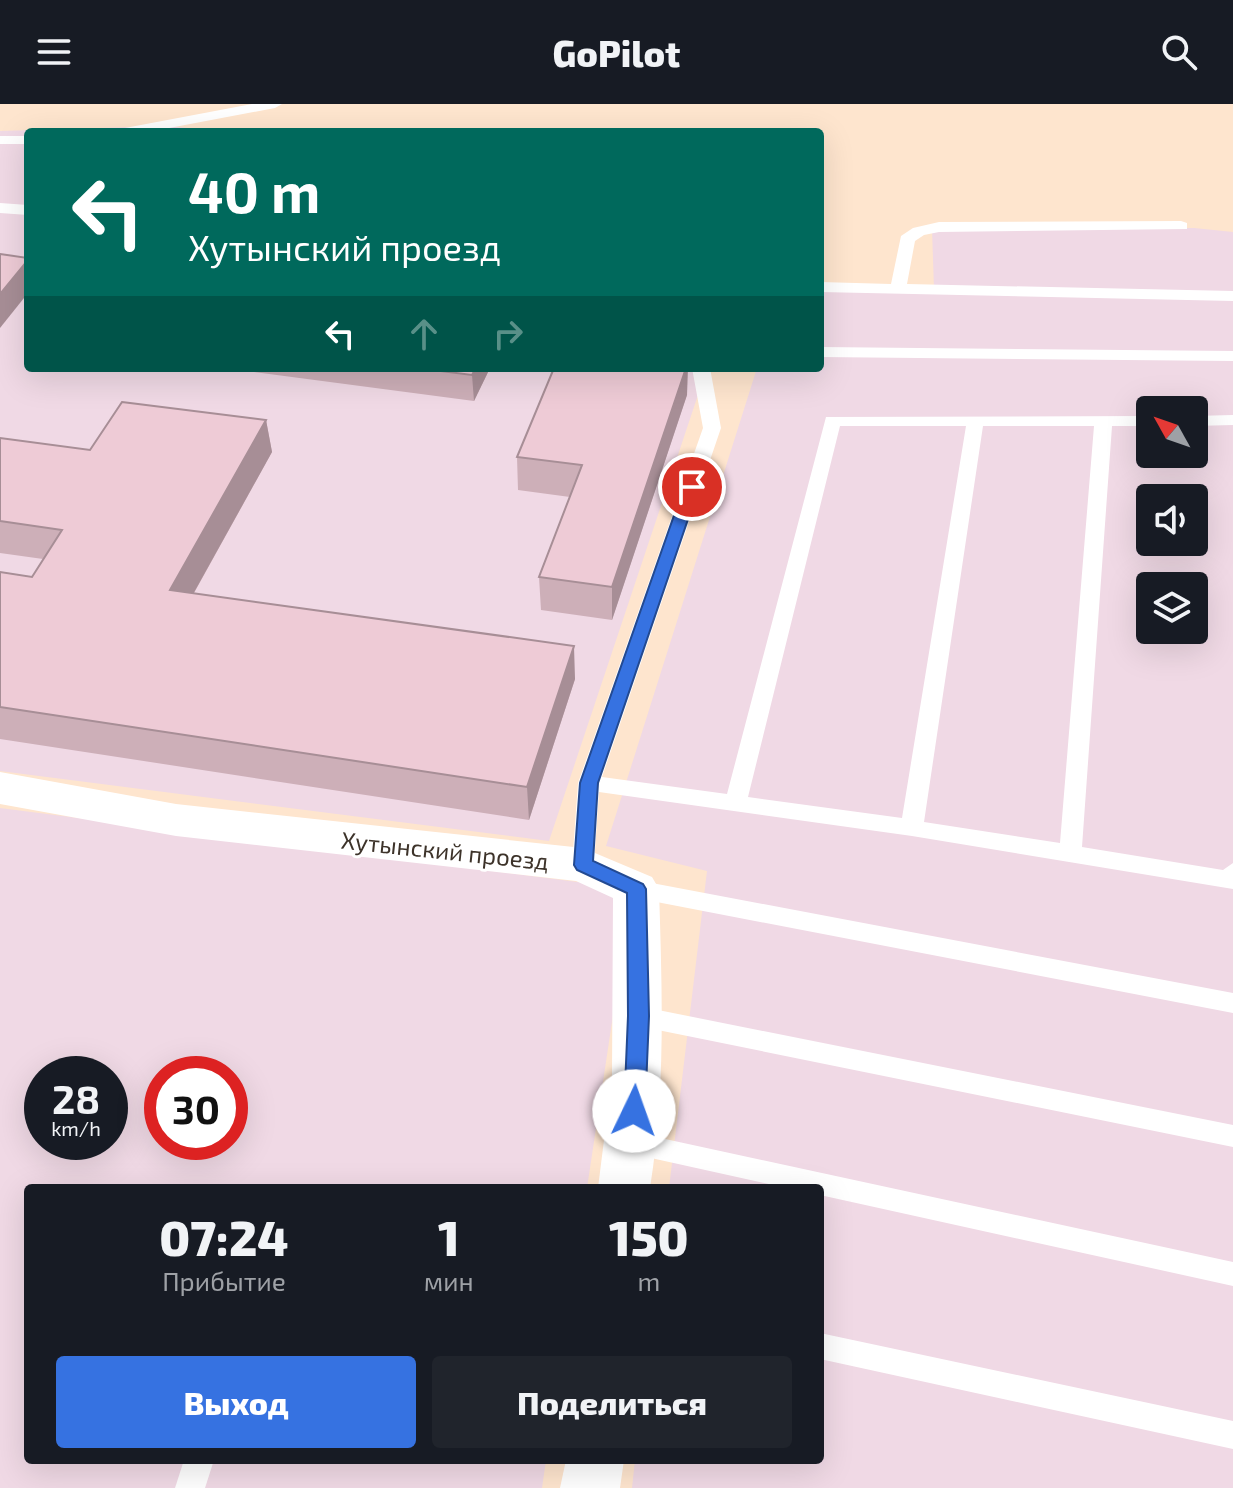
<!DOCTYPE html>
<html lang="ru">
<head>
<meta charset="utf-8">
<style>
	body { margin:0; font-family:"Exo 2",sans-serif; background:#20242c; color:#f1f3f6; height:100vh; display:flex; flex-direction:column; font-size:30px; white-space:nowrap }
	* { box-sizing:border-box; margin:0 }
	p { font-size:26px; color:#9ea1a6 }
	.icon { flex:none; width:44px; height:44px; fill:none; stroke:currentColor; stroke-width:2; stroke-linecap:round; stroke-linejoin:round }
	.map { position:relative; flex:1; overflow:hidden }
	.drawer { position:absolute; left:24px; top:1080px; width:800px; height:280px; display:flex; flex-direction:column; background:#171b24; border-radius:8px; box-shadow:0 8px 32px #0002 }
	.drawer>* { flex:none }
	.banner { position:absolute; left:24px; top:24px; width:800px; height:244px; border-radius:8px; box-shadow:0 8px 32px #0002; background:#00695c; color:#fff; overflow:hidden }
	.needle { width:52px; rotate:310deg }
	.controls { position:absolute; left:1136px; top:292px; display:grid; gap:16px }
	.controls a { display:grid; place-items:center; width:72px; height:72px; border-radius:8px; background:#171b24; box-shadow:0 8px 32px #0002; font-size:40px }
	.speed { position:absolute; left:24px; top:952px; display:flex; gap:16px; font-size:40px; font-weight:700; text-align:center }
	.speed>* { display:grid; place-content:center; width:104px; height:104px; border-radius:50%; background:#171b24; box-shadow:0 8px 32px #0002; line-height:1 }
	.speed small { font-size:20px; font-weight:400 }
	.speed .limit { border:12px solid #d22; background:#fff; color:#111 }
	.pin { position:absolute; display:grid; place-items:center; width:68px; height:68px; color:#fff; margin:-34px; border:4px solid #fff; border-radius:50%; box-shadow:0 2px 8px #0007 }
	.me { position:absolute; width:88px; margin:-44px; rotate:3deg; stroke-linejoin:round; filter:drop-shadow(0 0 6px #0008) }
	.turn { display:flex; align-items:center; gap:28px; height:168px; padding:0 32px; font-size:36px }
	.turn .icon { width:104px; height:104px; stroke-width:2.5 }
	.turn b { display:block; font-size:56px; line-height:68px }
	.lanes { display:flex; align-items:center; height:76px; padding:0 32px; background:#0003; justify-content:center; gap:40px; direction:ltr }
	.lanes .off { opacity:.35 }
	.eta { display:flex; justify-content:space-evenly; align-items:center; height:136px; text-align:center }
	.eta b { font-size:48px; font-weight:800; line-height:56px }
	.cta { display:flex; gap:16px; margin-top:auto; padding:16px 32px }
	.cta a { flex:1; height:92px; border-radius:8px; background:#3672e1; color:#fff; font-size:32px; font-weight:800; line-height:92px; text-align:center }
	.cta a+a { background:#20242c; color:#f1f3f6 }
	header { display:flex; justify-content:space-between; align-items:center; height:104px; padding:0 32px; background:#171b24; font-size:36px; font-weight:800 }
	.map>svg:first-child { display:block }
</style>
</head>
<body>
<header><svg class="icon" aria-label="menu" viewBox="0 0 24 24"><path d="M4 6h16M4 12h16M4 18h16"/></svg>GoPilot<svg class="icon" aria-label="search" viewBox="0 0 24 24"><circle cx="10" cy="10" r="6"/><path d="M15 15l6 6"/></svg></header>
<div class="map">
<svg width="1233" height="1384" viewBox="0 0 1233 1384">
	<rect width="100%" height="100%" fill="#fee5ce"/>
	<!-- industrial -->
	<g fill="#f0d9e5" fill-rule="evenodd">
		<path d="M167,22l61,6h-200v236h679l-158,473 -549,-70v-640z"/>
		<path d="M1194,124l39,4v1256h-601l3,-28h185v-272h-151l38,-317 -101,-25 151,-478h63v-80l114,1 -2,-60zM1150,306h44v44h-44zM1150,394h44v44h-44zM1150,482h44v44h-44z"/>
		<path d="M0,704l632,81 -45,299h-559v272h518l-4,28h-542zM42,970h68v68h-68zM162,970h68v68h-68z"/>
	</g>
	<g fill="none" stroke-linecap="round" stroke-linejoin="round">
		<!-- lane -->
		<g fill="#fff" fill-rule="evenodd">
			<path d="M252,0h30l-7,4 -127,24h-30l7,-4z"/>
			<rect x="0" y="32" width="28" height="8"/>
			<path d="M0,99l28,2v10l-28,-2z"/>
			<path d="M1181,117l6,2v6l-248,3 -15,3 -9,6 -8,43 326,7v10l-413,-9v-10l71,2 10,-48 12,-8 26,-6z"/>
			<path d="M820,243l413,4v10l-413,-4z"/>
			<path d="M692,264h18l11,60 -119,349 125,17 99,-377 324,-1v10h-38l-30,421 141,23 10,-7v26l-321,-53 -313,-44 -5,73 -3,6 -8,3 -8,-3 -3,-6 6,-82 125,-355zM840,322h126l-64,392 -154,-21zM983,322h111l-34,417 -136,-21z"/>
			<path d="M1233,311v10l-39,1v-10z"/>
			<path d="M636,776l597,113v20l-597,-115 -8,-3 -4,-6 4,-6z"/>
			<path d="M638,902l595,119v22l-595,-121 -9,-3 -3,-7 3,-7z"/>
			<path d="M633,1028l600,130v24l-413,-91v-7h-33l-154,-34 -9,-3 -4,-8 4,-8z"/>
			<path d="M820,1229l413,88v28l-413,-90z"/>
			<path d="M184,1356h30l-9,28h-30z"/>
		</g>
		<!-- street -->
		<g fill="#fff" fill-rule="evenodd">
			<path d="M0,668l176,32 407,44 69,29 7,12c3,100 7,199 -9,299h-52l14,-112 1,-178 -37,-17 -400,-45 -176,-32z"/>
			<path d="M566,1356h58l-4,28h-60z"/>
		</g>
	</g>
	<!-- wall -->
	<g fill="#cdafb8">
		<path d="M224,264h266l-16,33z"/>
		<path d="M687,291l-75,225 -71,-10 -2,-33 31,-80 -52,-7 -1,-33z"/>
		<path d="M266,316l6,32 -78,141 381,86 -46,141 -529,-81v-167l32,5 11,-18 -43,-6v-115l90,12z"/>
	</g>
	<!-- shaded-wall -->
	<g fill="#a78e96">
		<path d="M28,156v33l-28,35v-34z"/>
		<path d="M476,264h14l-16,33 -2,-26z"/>
		<path d="M686,264h2l-1,27 -75,225v-33z"/>
		<path d="M266,316l6,32 -95,171 -7,-33z"/>
		<path d="M574,542l1,33 -46,141 -2,-33z"/>
	</g>
	<!-- building -->
	<g fill="#eecbd6" stroke="#a78e96" stroke-width="2">
		<path d="M0,150l28,4v2l-28,34z"/>
		<path d="M417,264h59l-4,7z"/>
		<path d="M554,264h132l-74,219 -73,-10 43,-112 -65,-8z"/>
		<path d="M122,298l144,18 -96,170 404,56 -47,141 -527,-80v-135l32,5 30,-47 -62,-9v-83l90,12z"/>
	</g>
	<!-- route -->
	<path fill="#3672e1" stroke="#234a92" stroke-width="2" d="M692,378l7,5 -101,296 -5,78 50,23 3,5 3,127 -4,95 -3,6 -8,3 -7,-3 -3,-6 4,-95 -1,-123 -50,-23 -3,-5 6,-82 104,-296z"/>
	<g text-anchor="middle" dominant-baseline="central" stroke-width="6" stroke-linejoin="round" paint-order="stroke">
		<!-- street labels -->
		<g font-size="24" fill="#3d332a" stroke="#fff">
			<text transform="translate(445 746) rotate(6)">Хутынский проезд</text>
		</g>
	</g>
</svg>
<div class="controls">
<a><svg class="needle" viewBox="-14 -14 28 28"><path d="M0-13l5 13h-10z" fill="#e53935"/><path d="M0 13l5-13h-10z" fill="#9ea1a6"/></svg></a>
<a><svg class="icon" aria-label="sound" viewBox="0 0 24 24"><path d="M4 9h4l5-4v14l-5-4H4zM17 9q2 3 0 6"/></svg></a>
<a><svg class="icon" aria-label="layers" viewBox="0 0 24 24"><path d="M12 4l9 5-9 5-9-5zM3 14l9 5 9-5"/></svg></a>
</div>
<div class="speed"><div>28<small>km/h</small></div><div class="limit">30</div></div>
<div class="pin" style="left:692px;top:383px;background:#d93025"><svg class="icon" aria-label="arrive" viewBox="0 0 24 24"><path d="M6 21V4h12l-3 4 3 4H6"/></svg></div>
<svg class="me" style="left:634px;top:1007px" viewBox="-20 -20 40 40"><circle r="19" fill="#fff"/><path d="M0-13L10 11 0 6-10 11z" fill="#3672e1"/></svg>
<div class="banner">
<div class="turn"><svg class="icon" aria-label="left" viewBox="0 0 24 24"><path d="M17 20v-9H6M10 6l-5 5 5 5"/></svg><div><b>40 m</b>Хутынский проезд</div></div>
<div class="lanes"><svg class="icon" aria-label="left" viewBox="0 0 24 24"><path d="M17 20v-9H6M10 6l-5 5 5 5"/></svg><svg class="icon off" aria-label="ahead" viewBox="0 0 24 24"><path d="M12 20V5M6 11l6-6 6 6"/></svg><svg class="icon off" aria-label="right" viewBox="0 0 24 24"><path d="M7 20v-9h11M14 6l5 5-5 5"/></svg></div>
</div>
<section class="drawer">
<div class="eta">
<div><b>07:24</b><p>Прибытие</p></div>
<div><b>1</b><p>мин</p></div>
<div><b>150</b><p>m</p></div>
</div>
<div class="cta"><a>Выход</a><a>Поделиться</a></div>
</section>
</div>
</body>
</html>
